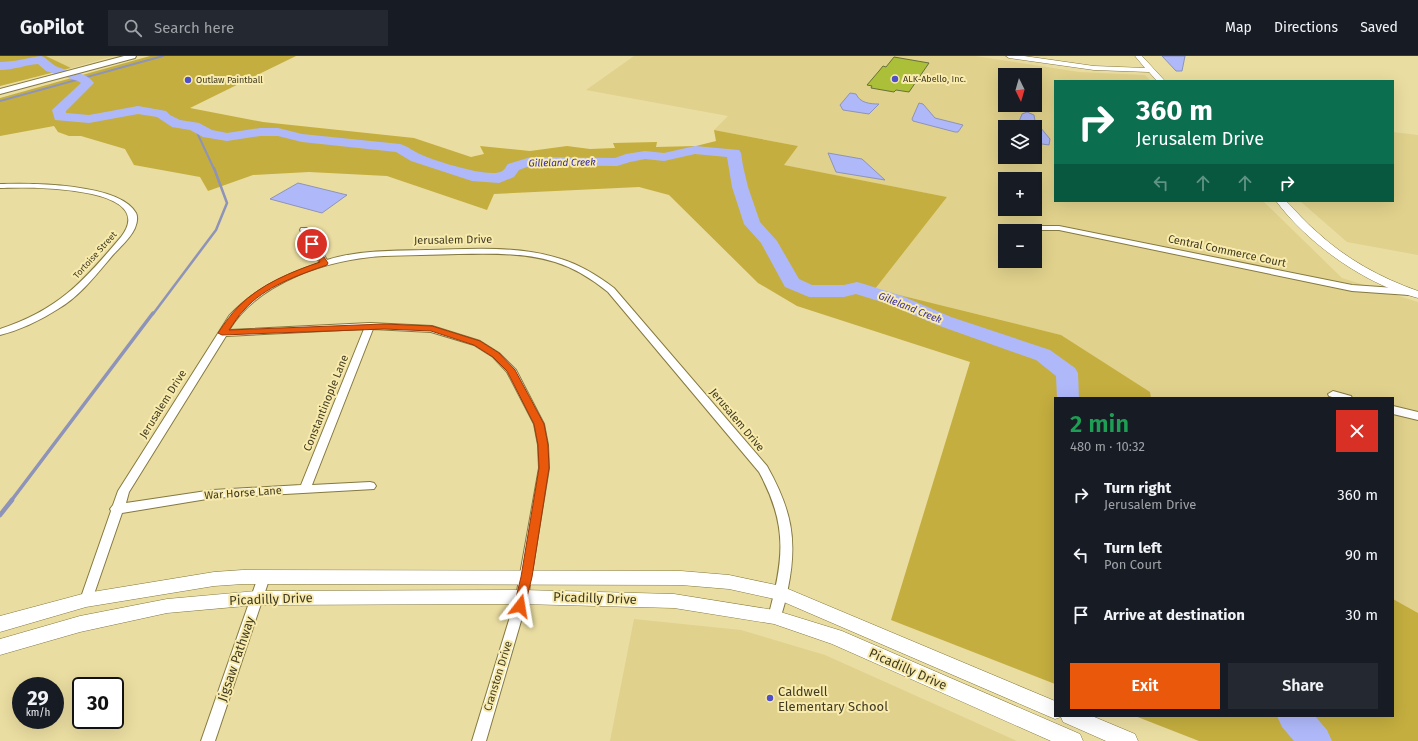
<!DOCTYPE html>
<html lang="en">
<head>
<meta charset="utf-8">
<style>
	body { margin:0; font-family:"Fira Sans",sans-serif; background:#242831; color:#f1f3f6; height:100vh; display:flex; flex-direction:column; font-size:15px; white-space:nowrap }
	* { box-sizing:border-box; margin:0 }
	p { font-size:13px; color:#9ea1a6 }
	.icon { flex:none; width:22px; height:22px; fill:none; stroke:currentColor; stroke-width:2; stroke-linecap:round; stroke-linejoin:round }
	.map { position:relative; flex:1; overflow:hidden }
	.drawer { position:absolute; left:1054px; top:341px; width:340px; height:320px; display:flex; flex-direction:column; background:#171b24; border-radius:0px; box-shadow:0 4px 16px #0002 }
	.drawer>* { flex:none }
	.guide { position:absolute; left:1054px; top:24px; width:340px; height:122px; border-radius:0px; box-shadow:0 4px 16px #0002; background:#0b6e4f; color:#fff; overflow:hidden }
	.needle { width:26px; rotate:175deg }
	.tools { position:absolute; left:998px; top:12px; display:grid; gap:8px }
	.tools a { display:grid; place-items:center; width:44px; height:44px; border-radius:0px; background:#171b24; box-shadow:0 4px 16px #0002; font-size:20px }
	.speed { position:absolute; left:12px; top:621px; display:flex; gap:8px; font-size:20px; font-weight:700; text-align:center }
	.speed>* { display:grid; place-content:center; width:52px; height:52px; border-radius:50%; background:#171b24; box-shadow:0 4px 16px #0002; line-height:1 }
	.speed small { font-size:10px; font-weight:400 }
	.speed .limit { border:2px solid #111; border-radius:6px; background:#fff; color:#111 }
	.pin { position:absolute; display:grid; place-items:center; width:34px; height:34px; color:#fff; margin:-17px; border:2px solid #fff; border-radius:50%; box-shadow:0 1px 4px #0007 }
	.me { position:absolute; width:44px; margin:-22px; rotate:14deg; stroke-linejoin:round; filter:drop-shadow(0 0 3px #0008) }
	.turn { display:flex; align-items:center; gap:14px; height:84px; padding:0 16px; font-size:18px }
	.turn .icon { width:52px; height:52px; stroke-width:2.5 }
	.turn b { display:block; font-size:28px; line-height:34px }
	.lanes { display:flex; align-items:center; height:38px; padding:0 16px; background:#0003; justify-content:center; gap:20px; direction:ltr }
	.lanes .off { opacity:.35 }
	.round { display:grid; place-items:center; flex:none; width:42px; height:42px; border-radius:0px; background:#242831 }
	.summary { display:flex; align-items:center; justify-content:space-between; height:68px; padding:0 16px }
	h1 { font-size:24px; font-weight:600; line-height:30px; color:#1e9e55 }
	.cta { display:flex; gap:8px; margin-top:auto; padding:8px 16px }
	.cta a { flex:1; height:46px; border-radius:0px; background:#ea580c; color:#fff; font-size:16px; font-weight:600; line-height:46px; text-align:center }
	.cta a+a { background:#242831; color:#f1f3f6 }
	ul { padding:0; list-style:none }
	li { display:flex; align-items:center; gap:12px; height:60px; padding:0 16px }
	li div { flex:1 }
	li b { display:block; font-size:15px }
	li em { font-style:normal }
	header { display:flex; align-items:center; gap:24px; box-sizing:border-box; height:56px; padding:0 20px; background:#171b24; border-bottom:1px solid #363941 }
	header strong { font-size:19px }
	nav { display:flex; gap:22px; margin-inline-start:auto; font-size:14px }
	.search { width:280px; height:36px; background:#242831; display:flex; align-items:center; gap:10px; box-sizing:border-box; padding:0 14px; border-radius:0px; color:#9ea1a6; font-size:15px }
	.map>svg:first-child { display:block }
</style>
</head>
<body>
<header>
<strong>GoPilot</strong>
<div class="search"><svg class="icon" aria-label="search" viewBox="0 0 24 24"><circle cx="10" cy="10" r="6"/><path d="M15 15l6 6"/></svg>Search here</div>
<nav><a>Map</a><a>Directions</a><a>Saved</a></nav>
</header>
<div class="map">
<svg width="1418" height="685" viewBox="0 0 1418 685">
	<rect width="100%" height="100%" fill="#eadda1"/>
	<!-- built -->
	<g fill="#e0d18c" fill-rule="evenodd">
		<path d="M46,0h68l-43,12z"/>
		<path d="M634,0h341l104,16 66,3 6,6h-96v120h208l79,77 76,24v311l-25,-14v-201h-242l-2,-6 -88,-57 -186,-46 72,-92 -164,-32 15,-19 -84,-16 14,-14 -142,-26zM1005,19h30v30h-30zM1005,71h30v30h-30zM1005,123h30v30h-30zM1005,175h30v30h-30z"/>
		<path d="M1393,76l25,3v120l-71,-13 -47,-41h93z"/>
		<path d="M634,563l107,11 84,25 192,86h-407z"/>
	</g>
	<!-- green -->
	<g fill="#c4ae3f">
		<path d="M0,0h46l25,12 -71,18z"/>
		<path d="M150,0h146l-106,52 73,14 151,16 57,19 13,-3 -4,-8 50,5 37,-5 23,3 25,-1 -2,-5 44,-1 -1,5 40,-1 20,-5 -2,-11 84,16 -14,19 163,32 -72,92 186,46 89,57 1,6h-96v286l-164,-64 79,-258 -173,-56 -39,-23 -89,-88 -30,-8 -145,7 -7,16 -100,-34 -78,-4 -56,3 -45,16 -8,-14 -66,-12 -9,-16 -44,-13h-12l-11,-4 -4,-6 -54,10v-38z"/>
		<path d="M1393,543l25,14v128h-219l-64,-25h258z"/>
	</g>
	<!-- water -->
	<g fill="#afb9fa" stroke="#8e93b9">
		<path d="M1162,0h23l-3,15h-6z"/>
		<path d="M850,37l6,1c4,9 14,10 23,10l-10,10 -26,-4 -3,-5z"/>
		<path d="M919,47l4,1 12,14 28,7 -5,7h-3l-42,-11 -1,-2z"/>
		<path d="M1027,56l7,3 1,6 15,18 -1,6 -14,-2v-16h-18l5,-13z"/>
		<path d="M828,97l34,6 23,21 -49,-8z"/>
		<path d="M298,127l49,12 -25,18 -52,-14z"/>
	</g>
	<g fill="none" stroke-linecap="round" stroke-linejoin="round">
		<!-- stream-far3 -->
		<g stroke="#8e93b9" stroke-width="2">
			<path d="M0,45l163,-45"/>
			<path d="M194,70l20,43"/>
		</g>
		<!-- stream-far2 -->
		<path stroke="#8e93b9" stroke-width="2.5" d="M153,258l63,-84 11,-27 -13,-35"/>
		<!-- stream-far1 -->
		<path stroke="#8e93b9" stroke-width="3.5" d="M11,445l142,-188"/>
		<!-- stream -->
		<path stroke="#8e93b9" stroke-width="4.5" d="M0,459l12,-15"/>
		<!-- river -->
		<g fill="#afb9fa" fill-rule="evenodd">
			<path d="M41,0c6,2 8,6 13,9 13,8 31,5 40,18l-28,28v2l23,2 49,-9 28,5 4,4 10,5 19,3 13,7 15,3 33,-5h18l24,6 98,10c8,2 14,8 22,11 13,6 69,24 80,16 3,-1 4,-5 6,-7l23,-7 84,1 11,-4 19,-3 19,2 31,-7 44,4 2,3 2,13 5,21 12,35 17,19 22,38 13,6h32l13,-3 7,2 38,12 49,21 99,33 25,18 3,5 1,25h-22l-1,-22 -20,-16 -99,-35 -49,-21 -32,-10 -12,3h-35l-24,-10 -24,-44 -17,-19 -12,-37 -5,-30 -32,-3 -31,7 -19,-2 -15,3 -13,4 -85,-1 -13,5 -5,7 -15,6 -27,-2 -61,-20 -15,-9 -94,-10 -24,-6h-18l-33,5 -24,-4 -13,-7 -18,-3 -15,-10 -19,-3 -49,9 -34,-3 -3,-10 29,-27 -3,-2 -32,-10 -8,-7c-13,1 -24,6 -38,6v-8c14,0 27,-4 41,-6z"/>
			<path d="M1277,660h38l12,14 5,11h-38l-12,-14z"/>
		</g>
	</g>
	<!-- building -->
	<path fill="#acbf38" stroke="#67713a" d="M894,1l35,6 -20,29 -13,-2 -2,2 -23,-4 1,-2 -5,-1 12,-14 4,-5 3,1z"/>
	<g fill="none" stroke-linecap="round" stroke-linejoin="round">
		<!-- minor casing -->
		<g stroke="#85793f" stroke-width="2">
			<g id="minor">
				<path d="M0,128c30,-1 120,-1 136,29 2,4 1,10 -1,15 -5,11 -15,19 -23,28 -16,19 -32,40 -54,53 -17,11 -38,21 -58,26v-6c58,-19 83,-47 121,-92 40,-52 -96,-50 -121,-49z"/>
				<path d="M1038,170h21l293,59 57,4 4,3 -4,3 -57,-4 -293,-61h-18l-4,-2z"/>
				<path d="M301,172h6l20,32c31,-10 66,-9 99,-10 44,-1 92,-5 135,9 20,6 37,17 53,29l153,178c24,43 31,73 21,122 -2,11 -5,23 -9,33l-5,2 -5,-2 -1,-4c16,-57 20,-92 -9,-145l-151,-180c-16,-13 -33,-24 -53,-30 -32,-10 -65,-8 -97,-8 -25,1 -49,1 -74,2 -55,3 -125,25 -155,74l141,-7 62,3 48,15 19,12 17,17 28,54 4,21 1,23 -21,129 -42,144h-14l44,-144 23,-129 -1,-23 -4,-21 -27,-52 -14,-15 -19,-12 -43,-13 -58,-3 -61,156 58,-3 4,1 2,3 -2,3 -161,9 -91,15 -30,87 -1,4 -5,2 -5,-2 -1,-4 31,-89 -1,-2 3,-4 5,-14 111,-175c25,-27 57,-42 91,-53l-20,-33zM364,273l-63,156 -88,5 -87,13 3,-11 97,-156z"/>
				<path d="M1333,335l18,5 1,2h-17l-6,-2 -1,-2z"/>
				<path d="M1393,350l25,6v8l-25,-6z"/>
				<path d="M264,516l4,1 2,4 -55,164h-14l57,-164 2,-4z"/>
			</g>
		</g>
		<!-- tertiary casing -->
		<g stroke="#85793f" stroke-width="1">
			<g id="tertiary">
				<path d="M1006,0h18l70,10 51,2 -10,-12h7l23,25h-8l-8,-9 -55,-2 -85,-12z"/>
				<path d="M1276,145h10c10,10 20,22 31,31 29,27 64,46 101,59v7c-52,-13 -110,-54 -142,-97z"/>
				<path d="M243,514l438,1 48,4 52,11 274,115v15h37l43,18 3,7h-32l-43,-19 -2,-5 -6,2 -7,-3 -269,-116 -50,-11 -48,-4 -438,-1 -29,2 -128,21 -86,25v-16l86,-23 128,-21z"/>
				<path d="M522,534l152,4 100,16 68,21 238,103 3,7h-32l-219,-97 -58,-20 -100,-16 -152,-4 -265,1 -90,8 -87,19 -80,23v-16l80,-23 87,-17 90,-8z"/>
			</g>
		</g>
		<!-- secondary casing -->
		<g stroke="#85793f" stroke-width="2">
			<path id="secondary" d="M124,0h12l-1,2 -135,36v-5z"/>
		</g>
		<!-- minor -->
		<use href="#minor" fill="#fff" fill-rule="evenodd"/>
		<!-- tertiary -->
		<use href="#tertiary" fill="#fff" fill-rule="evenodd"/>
		<!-- secondary -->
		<use href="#secondary" fill="#fff" fill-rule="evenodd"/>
	</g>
	<!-- route -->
	<path fill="#ea580c" stroke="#983908" d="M309,186h5l14,21 -1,2c-29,10 -63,22 -83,45 -6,6 -10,13 -15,20l155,-6 48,2 48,15 19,12 16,17 29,54 4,21 1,23 -17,109 -8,32 -4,2 -5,-2 -1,-3 7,-29 18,-109 -1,-23 -4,-21 -27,-53 -14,-14 -19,-12 -43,-14 -47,-2 -162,6 -4,-2c6,-9 13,-19 21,-27 22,-22 52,-34 81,-44l-12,-18z"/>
	<!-- markers -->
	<g fill="#4f50c7" stroke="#f8ebad" stroke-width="1.5">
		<circle cx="895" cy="23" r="4"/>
		<circle cx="188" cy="24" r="4"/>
		<circle cx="770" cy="642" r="4"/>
	</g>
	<g text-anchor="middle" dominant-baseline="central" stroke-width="4" stroke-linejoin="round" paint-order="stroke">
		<!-- far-poi labels -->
		<g font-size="9" fill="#403b22" stroke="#f8ebad" text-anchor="start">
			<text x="903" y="23">ALK-Abello, Inc.</text>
			<text x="196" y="24">Outlaw Paintball</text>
		</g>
		<!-- far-street labels -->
		<g font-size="9" fill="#403b22" stroke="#f8ebad">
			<text transform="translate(95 199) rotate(-48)">Tortoise Street</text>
		</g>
		<!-- far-water labels -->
		<g font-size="10" font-style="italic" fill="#372da8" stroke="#f8ebad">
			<text transform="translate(562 107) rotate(-1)">Gilleland Creek</text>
			<text transform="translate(910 252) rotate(22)">Gilleland Creek</text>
		</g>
		<!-- street labels -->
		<g font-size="11" fill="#403b22" stroke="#f8ebad">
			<text transform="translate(453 184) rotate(-1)">Jerusalem Drive</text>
			<text transform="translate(1227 195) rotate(12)">Central Commerce Court</text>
			<text transform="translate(326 347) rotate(-68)">Constantinople Lane</text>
			<text transform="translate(163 348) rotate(-58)">Jerusalem Drive</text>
			<text transform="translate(737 364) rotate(50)">Jerusalem Drive</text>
			<text transform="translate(243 437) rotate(-4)">War Horse Lane</text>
			<text transform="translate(498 620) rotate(-73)">Cranston Drive</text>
		</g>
		<!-- near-street labels -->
		<g font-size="13" fill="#403b22" stroke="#f8ebad">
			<text transform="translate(595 542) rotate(2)">Picadilly Drive</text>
			<text transform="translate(271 543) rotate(-2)">Picadilly Drive</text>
			<text transform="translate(236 603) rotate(-71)">Jigsaw Pathway</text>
			<text transform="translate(908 613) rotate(24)">Picadilly Drive</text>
		</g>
		<!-- near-poi labels -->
		<g font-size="13" fill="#403b22" stroke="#f8ebad" text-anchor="start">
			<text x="778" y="635">Caldwell<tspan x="778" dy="15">Elementary School</tspan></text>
		</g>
	</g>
</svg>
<div class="tools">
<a><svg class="needle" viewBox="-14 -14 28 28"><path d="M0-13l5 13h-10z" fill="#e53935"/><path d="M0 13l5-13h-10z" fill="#9ea1a6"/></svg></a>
<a><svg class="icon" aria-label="layers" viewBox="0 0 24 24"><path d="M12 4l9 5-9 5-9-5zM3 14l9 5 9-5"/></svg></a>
<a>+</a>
<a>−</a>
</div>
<div class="speed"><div>29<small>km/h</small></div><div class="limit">30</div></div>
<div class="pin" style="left:312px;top:188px;background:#d93025"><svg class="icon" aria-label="arrive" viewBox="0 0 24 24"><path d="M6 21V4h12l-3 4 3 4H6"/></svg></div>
<svg class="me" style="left:520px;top:550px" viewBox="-20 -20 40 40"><path d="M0-17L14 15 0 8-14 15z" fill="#ea580c" stroke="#fff" stroke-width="4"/></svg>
<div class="guide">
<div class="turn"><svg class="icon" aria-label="right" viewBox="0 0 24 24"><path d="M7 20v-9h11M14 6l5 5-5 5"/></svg><div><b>360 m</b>Jerusalem Drive</div></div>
<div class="lanes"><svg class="icon off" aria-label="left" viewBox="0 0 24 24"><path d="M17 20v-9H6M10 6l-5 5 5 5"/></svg><svg class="icon off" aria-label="ahead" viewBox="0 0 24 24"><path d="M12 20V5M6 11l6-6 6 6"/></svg><svg class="icon off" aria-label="ahead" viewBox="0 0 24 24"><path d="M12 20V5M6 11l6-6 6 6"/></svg><svg class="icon" aria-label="right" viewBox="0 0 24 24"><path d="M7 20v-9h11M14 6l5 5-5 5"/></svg></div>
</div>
<section class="drawer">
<div class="summary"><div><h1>2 min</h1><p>480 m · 10:32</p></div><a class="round" style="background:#d93025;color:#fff"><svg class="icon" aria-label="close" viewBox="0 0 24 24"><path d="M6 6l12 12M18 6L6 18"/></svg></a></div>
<ul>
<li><svg class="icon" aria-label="right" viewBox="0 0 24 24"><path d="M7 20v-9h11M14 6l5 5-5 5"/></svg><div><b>Turn right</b><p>Jerusalem Drive</p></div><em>360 m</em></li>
<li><svg class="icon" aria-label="left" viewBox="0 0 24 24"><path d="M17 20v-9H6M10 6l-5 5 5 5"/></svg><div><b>Turn left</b><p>Pon Court</p></div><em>90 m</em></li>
<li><svg class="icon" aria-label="arrive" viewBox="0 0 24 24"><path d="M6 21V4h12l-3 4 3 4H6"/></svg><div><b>Arrive at destination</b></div><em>30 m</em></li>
</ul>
<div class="cta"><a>Exit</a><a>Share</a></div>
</section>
</div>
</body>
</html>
